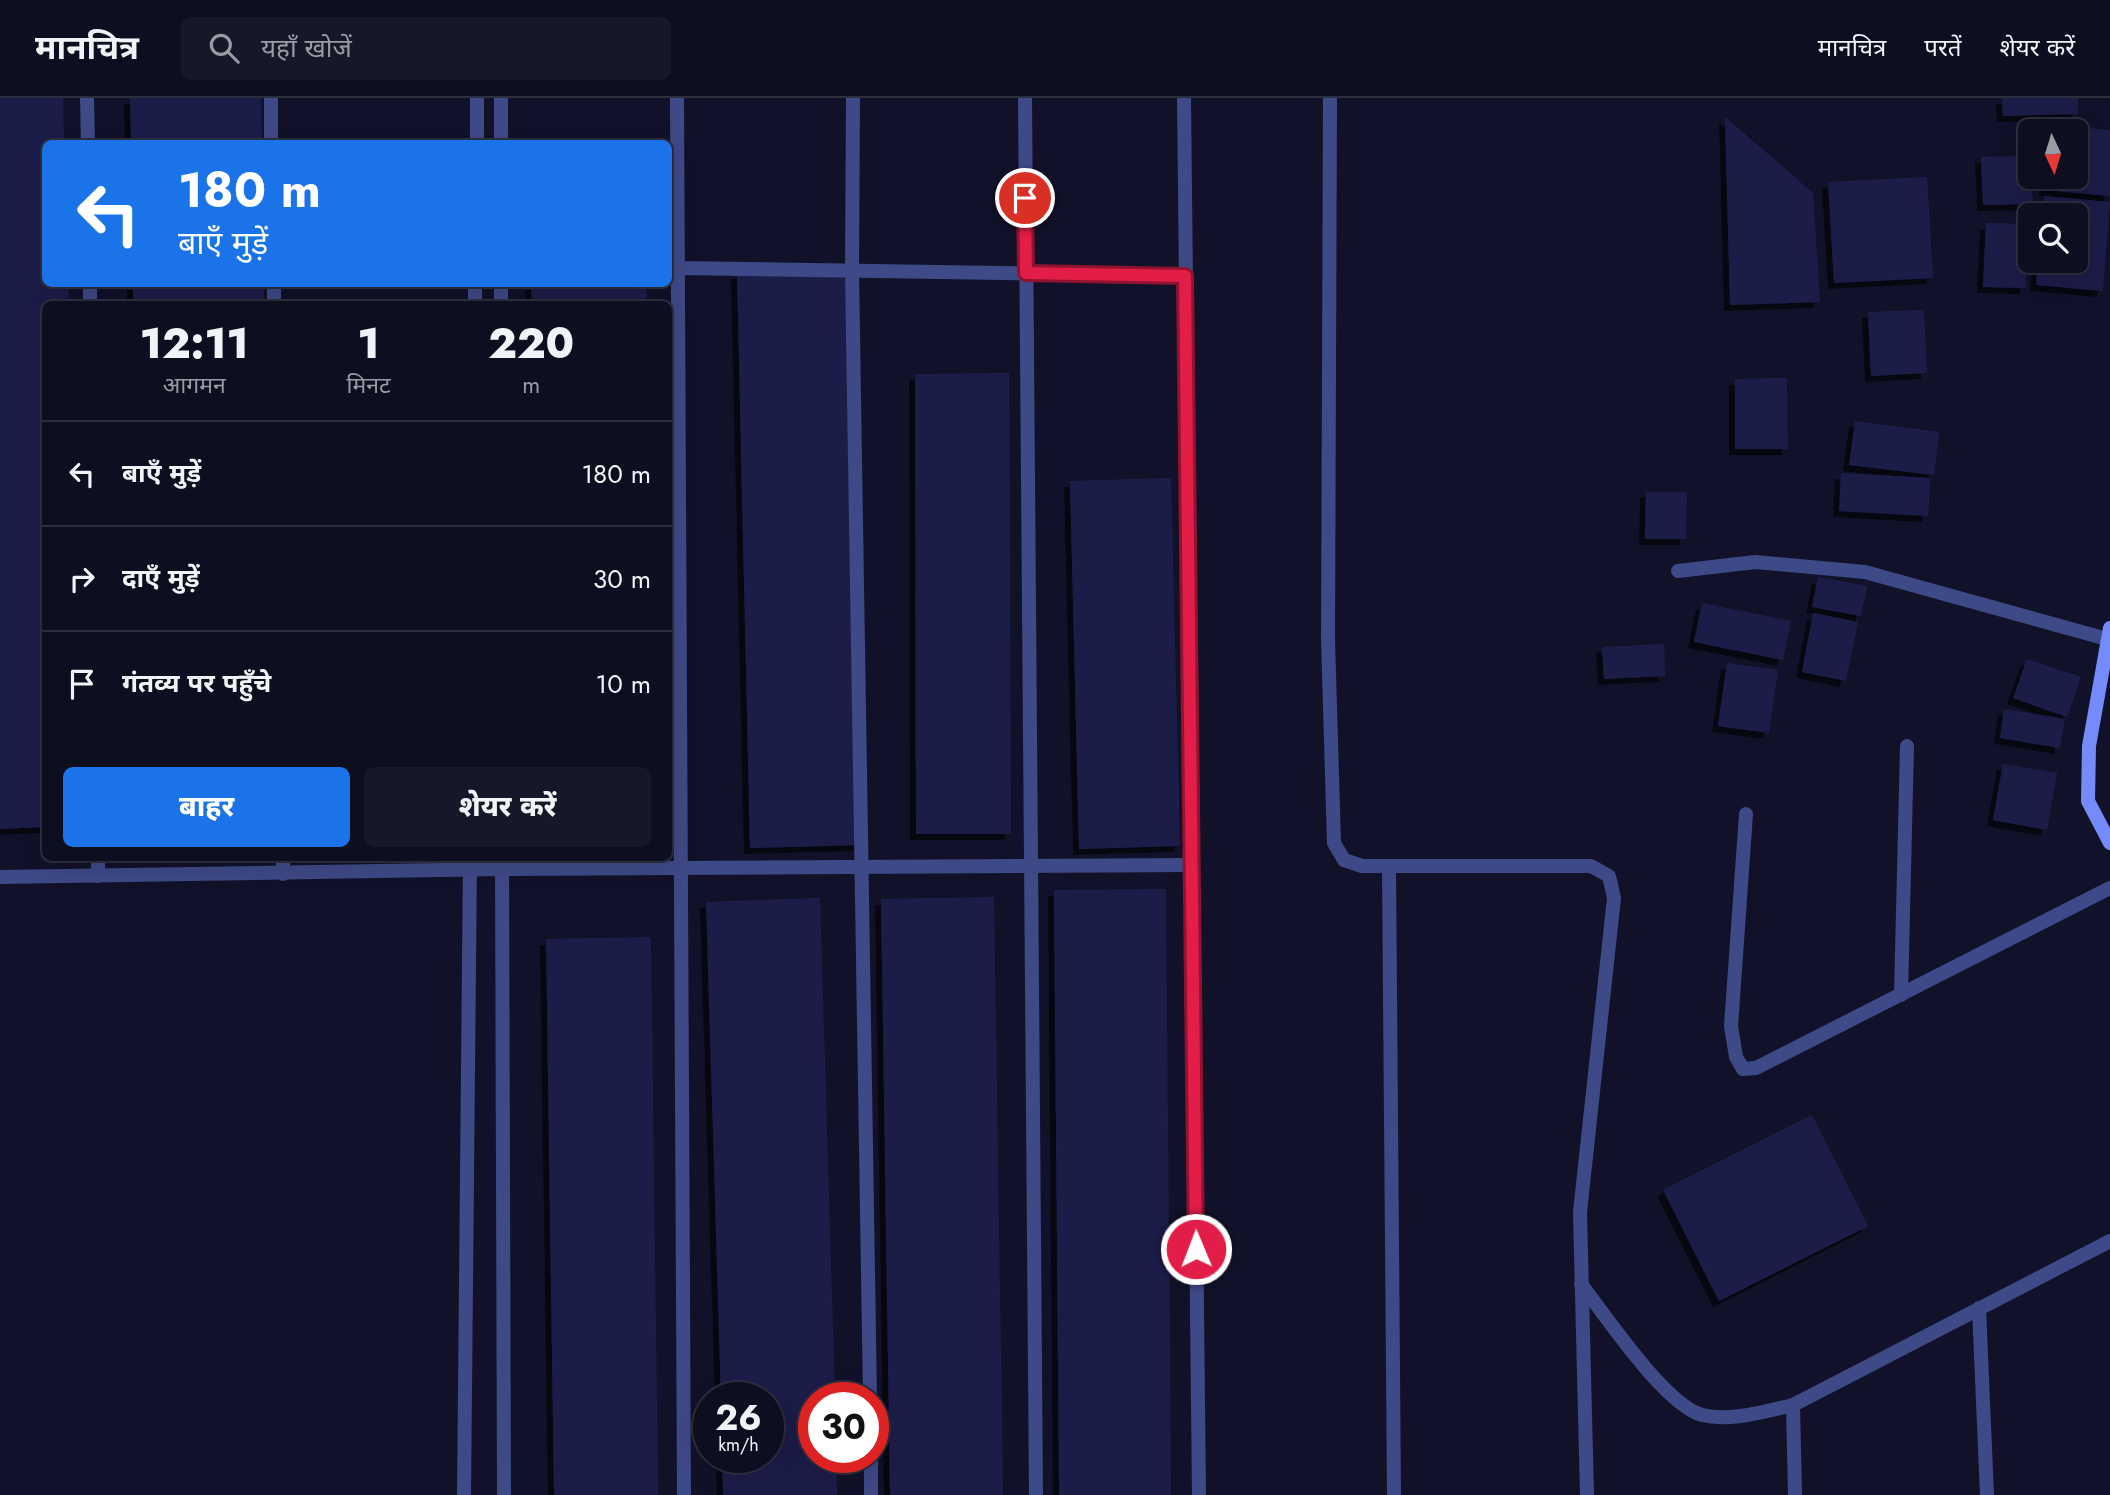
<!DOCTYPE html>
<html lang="hi">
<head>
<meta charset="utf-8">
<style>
	body { margin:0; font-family:Jost,"Noto Sans Devanagari",sans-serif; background:#161728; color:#f1f3f6; height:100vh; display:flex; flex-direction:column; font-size:26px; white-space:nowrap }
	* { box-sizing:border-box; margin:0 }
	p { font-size:23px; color:#9a9ca4 }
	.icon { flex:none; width:38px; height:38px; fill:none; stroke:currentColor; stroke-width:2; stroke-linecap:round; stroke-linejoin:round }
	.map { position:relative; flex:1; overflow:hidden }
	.details { position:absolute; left:42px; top:203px; width:630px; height:560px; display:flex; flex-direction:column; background:#0d0e1f; border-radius:10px; box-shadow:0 7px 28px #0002,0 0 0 2px #2d2e3d }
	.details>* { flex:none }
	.hud { position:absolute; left:42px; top:42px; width:630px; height:147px; border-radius:10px; box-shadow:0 7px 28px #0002,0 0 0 2px #2d2e3d; background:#1a73e8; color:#fff; overflow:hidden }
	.needle { width:46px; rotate:176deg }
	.buttons { position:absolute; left:2018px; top:21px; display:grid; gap:14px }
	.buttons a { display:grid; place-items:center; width:70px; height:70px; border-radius:10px; background:#0d0e1f; box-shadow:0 7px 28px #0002,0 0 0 2px #2d2e3d; font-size:35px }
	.speed { position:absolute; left:693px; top:1284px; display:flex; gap:14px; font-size:35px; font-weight:700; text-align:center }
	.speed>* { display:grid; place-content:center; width:91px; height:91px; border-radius:50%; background:#0d0e1f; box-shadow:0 7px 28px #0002,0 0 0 2px #2d2e3d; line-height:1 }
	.speed small { font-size:18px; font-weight:400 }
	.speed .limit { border:10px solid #d22; background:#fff; color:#111 }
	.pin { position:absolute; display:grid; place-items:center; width:60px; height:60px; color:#fff; margin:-30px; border:4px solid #fff; border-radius:50%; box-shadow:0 2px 7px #0007 }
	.me { position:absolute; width:77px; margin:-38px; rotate:359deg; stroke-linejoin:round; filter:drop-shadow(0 0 5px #0008) }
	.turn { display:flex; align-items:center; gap:24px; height:147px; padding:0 21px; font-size:32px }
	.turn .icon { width:91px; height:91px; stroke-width:2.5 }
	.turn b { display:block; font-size:49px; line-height:60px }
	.eta { display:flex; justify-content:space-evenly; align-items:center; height:119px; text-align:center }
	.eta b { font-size:42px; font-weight:800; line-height:49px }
	.button { display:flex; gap:14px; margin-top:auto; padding:14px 21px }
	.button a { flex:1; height:80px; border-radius:10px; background:#1a73e8; color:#fff; font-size:28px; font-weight:800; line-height:80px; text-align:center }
	.button a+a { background:#161728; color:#f1f3f6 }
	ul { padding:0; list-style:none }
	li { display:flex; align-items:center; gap:21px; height:105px; padding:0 21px; border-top:2px solid #2d2e3d }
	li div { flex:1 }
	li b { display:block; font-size:26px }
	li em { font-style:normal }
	header { display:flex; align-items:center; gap:42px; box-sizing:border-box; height:98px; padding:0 35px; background:#0d0e1f; border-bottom:2px solid #2d2e3d }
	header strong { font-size:33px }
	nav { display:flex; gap:38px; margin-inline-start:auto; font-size:24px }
	.search { width:490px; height:63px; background:#161728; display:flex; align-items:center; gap:18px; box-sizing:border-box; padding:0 24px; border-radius:10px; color:#9a9ca4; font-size:26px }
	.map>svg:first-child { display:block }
</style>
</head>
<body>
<header>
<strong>मानचित्र</strong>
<div class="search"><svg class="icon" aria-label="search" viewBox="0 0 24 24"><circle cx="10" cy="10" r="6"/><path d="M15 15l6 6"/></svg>यहाँ खोजें</div>
<nav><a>मानचित्र</a><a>परतें</a><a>शेयर करें</a></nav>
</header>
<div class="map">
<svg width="2110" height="1397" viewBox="0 0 2110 1397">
	<defs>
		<filter id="shadow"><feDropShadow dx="-6" dy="6" stdDeviation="0" flood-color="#0009"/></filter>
	</defs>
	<rect width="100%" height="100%" fill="#111229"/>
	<!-- building -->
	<g fill="#1e1e4a" filter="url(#shadow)">
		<path d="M0,0h63l1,46h-18v140h22l1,20h-23v523l-46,2z"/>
		<path d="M130,0h131l1,46h-131z"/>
		<path d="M2002,0h76v16l-75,2z"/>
		<path d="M1725,19l88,76 7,109 -90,3z"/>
		<path d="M2051,27l59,5v66l-65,-6 1,-13h30v-46h-26z"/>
		<path d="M2030,58l3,48 -50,1 -2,-48z"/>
		<path d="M1927,79l6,101 -99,5 -6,-101z"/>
		<path d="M2044,98l66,6 -7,89 -67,-6 2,-24h38v-46h-34z"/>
		<path d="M1986,125l42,1 -2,64 -43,-1z"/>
		<path d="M849,173l13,574 -112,3 -13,-575z"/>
		<rect x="133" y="186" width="131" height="20"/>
		<path d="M531,186h115l1,20h-115z"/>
		<path d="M1924,212l3,63 -56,3 -3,-64z"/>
		<path d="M1009,275l2,461h-95l-1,-460z"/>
		<path d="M1787,280l1,71h-53v-70z"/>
		<path d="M1855,323l84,11 -5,43 -85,-10z"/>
		<path d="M1841,375l89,5 -2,38 -89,-5z"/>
		<path d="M1171,380l9,368 -101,3 -9,-368z"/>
		<path d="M1646,394h41l-1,47h-41z"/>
		<path d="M1818,479l49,9 -6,30 -49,-9z"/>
		<path d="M1702,505l89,18 -8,39 -89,-18z"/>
		<path d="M1813,515l45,9 -12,59 -44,-9z"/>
		<path d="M1664,546l1,32 -61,3 -2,-32z"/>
		<path d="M2027,561l54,18 -14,40 -54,-19z"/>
		<path d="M1727,565l51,7 -9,63 -51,-7z"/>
		<path d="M2004,611l61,10 -5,29 -60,-10z"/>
		<path d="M2003,666l54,9 -10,57 -54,-10z"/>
		<path d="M1166,791l5,606h-112l-5,-605z"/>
		<path d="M994,799l9,598h-113l-9,-596z"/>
		<path d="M820,800l15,500h-21v60h22l1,37h-114l-1,-37h46v-60h-47l-15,-496z"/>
		<path d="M651,839l7,558h-104l-8,-556z"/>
		<path d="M1812,1017l56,111 -149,75 -56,-111z"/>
	</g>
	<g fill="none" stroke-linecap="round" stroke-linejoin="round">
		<!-- street -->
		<g stroke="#3e4987" stroke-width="14">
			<path d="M87,0l1,46"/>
			<path d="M271,0v46"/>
			<path d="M501,0v46"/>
			<path d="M677,0l7,1397"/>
			<path d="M853,0l-1,173 18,1127"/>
			<path d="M1025,0l11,1397"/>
			<path d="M1184,0l15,1397"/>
			<path d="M1330,0l-2,541 6,204 10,17 18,6h229l18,10 5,22 -34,314 7,283"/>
			<path d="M477,46v-46"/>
			<path d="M678,170l507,8"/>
			<path d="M90,186v20"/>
			<path d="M274,186v20"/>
			<path d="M501,186v20"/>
			<path d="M475,206v-20"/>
			<path d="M1678,473l77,-9 110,10 242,67"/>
			<path d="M1746,716l-15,212 5,31 7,12 13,-1 354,-180"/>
			<path d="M98,760v18"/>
			<path d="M283,760v16"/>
			<path d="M502,760l2,637"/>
			<path d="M1389,769l5,628"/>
			<path d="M0,779l502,-8 690,-4"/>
			<path d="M1901,897l6,-249"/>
			<path d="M1581,1186c24,31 84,121 121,131 28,7 64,-4 91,-10"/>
			<path d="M1979,1210l8,187"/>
			<path d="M871,1360v37"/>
			<path d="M464,1397l6,-637"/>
			<path d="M1795,1397l-2,-90 317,-164"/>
		</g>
		<!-- secondary -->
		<path stroke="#758bfb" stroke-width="14" d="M2110,530l-21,118 -1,55 22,42"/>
	</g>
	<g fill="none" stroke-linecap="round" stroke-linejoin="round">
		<!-- route casing -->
		<g stroke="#92132f" stroke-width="18">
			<path id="route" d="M1025,100l1,75 159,3 11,973"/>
		</g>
		<!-- route -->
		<use href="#route" stroke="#e11d48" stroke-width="12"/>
	</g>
</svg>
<div class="buttons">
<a><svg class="needle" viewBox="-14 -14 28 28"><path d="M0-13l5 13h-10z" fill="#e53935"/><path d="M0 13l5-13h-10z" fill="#9a9ca4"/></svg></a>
<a><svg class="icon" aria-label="search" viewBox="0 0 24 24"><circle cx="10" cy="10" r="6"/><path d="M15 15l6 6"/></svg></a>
</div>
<div class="speed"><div>26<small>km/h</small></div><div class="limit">30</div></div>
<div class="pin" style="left:1025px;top:100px;background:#d93025"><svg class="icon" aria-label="arrive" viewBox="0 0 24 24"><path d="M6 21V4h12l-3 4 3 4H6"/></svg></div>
<svg class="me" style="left:1196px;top:1151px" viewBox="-20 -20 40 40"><circle r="17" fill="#e11d48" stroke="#fff" stroke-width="3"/><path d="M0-11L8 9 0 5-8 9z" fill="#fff"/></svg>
<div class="hud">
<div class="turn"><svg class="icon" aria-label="left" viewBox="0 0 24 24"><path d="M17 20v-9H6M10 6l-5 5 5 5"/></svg><div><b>180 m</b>बाएँ मुड़ें</div></div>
</div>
<section class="details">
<div class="eta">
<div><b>12:11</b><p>आगमन</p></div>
<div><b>1</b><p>मिनट</p></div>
<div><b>220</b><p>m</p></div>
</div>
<ul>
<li><svg class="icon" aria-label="left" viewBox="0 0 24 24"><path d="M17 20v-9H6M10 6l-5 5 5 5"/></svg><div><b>बाएँ मुड़ें</b></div><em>180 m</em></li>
<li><svg class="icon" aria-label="right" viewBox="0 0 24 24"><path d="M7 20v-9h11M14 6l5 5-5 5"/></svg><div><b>दाएँ मुड़ें</b></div><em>30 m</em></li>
<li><svg class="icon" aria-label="arrive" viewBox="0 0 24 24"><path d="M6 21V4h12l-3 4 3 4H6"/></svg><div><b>गंतव्य पर पहुँचे</b></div><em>10 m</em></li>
</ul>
<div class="button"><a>बाहर</a><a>शेयर करें</a></div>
</section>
</div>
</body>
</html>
